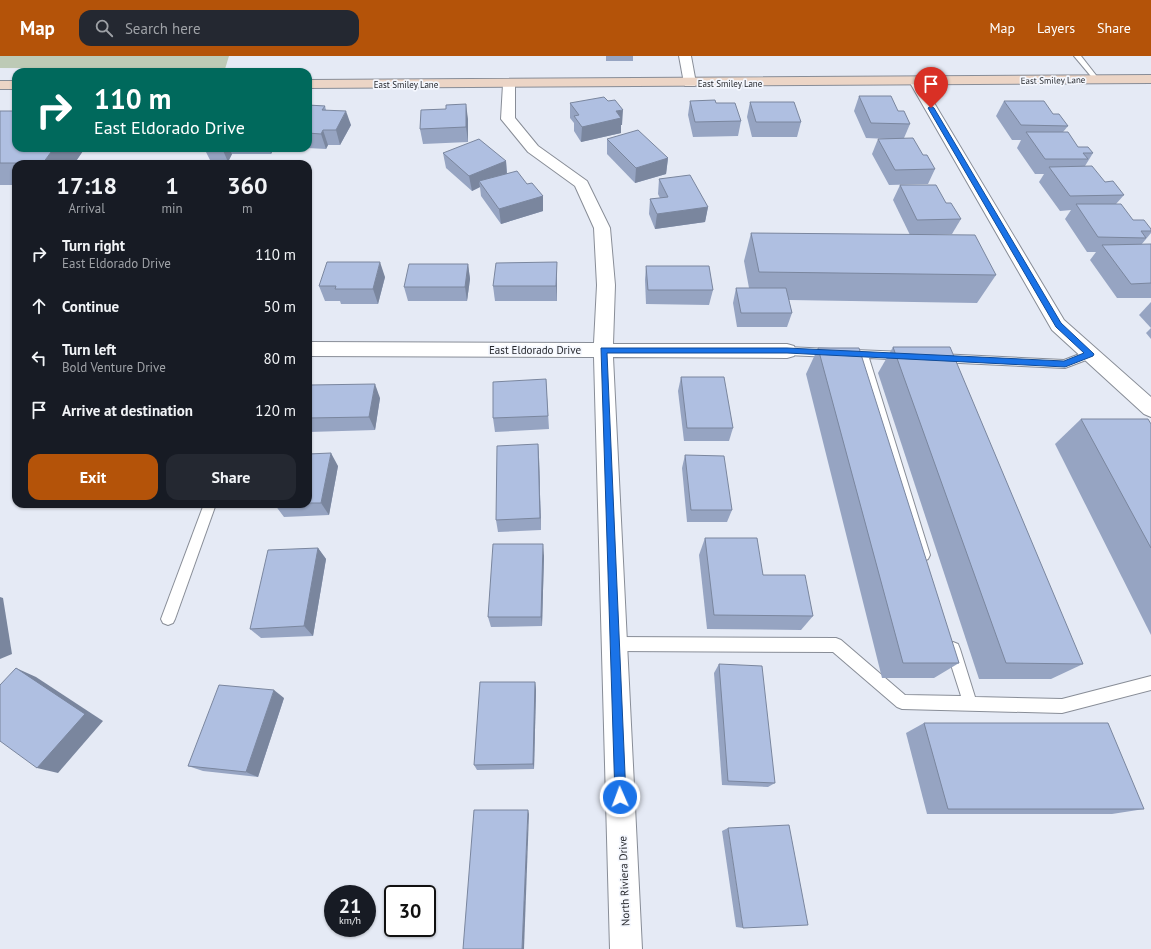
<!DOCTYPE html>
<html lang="en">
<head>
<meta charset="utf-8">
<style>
	body { margin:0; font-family:"PT Sans",sans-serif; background:#242831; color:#f1f3f6; height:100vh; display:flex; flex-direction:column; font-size:15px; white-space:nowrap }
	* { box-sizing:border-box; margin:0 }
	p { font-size:13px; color:#9ea1a6 }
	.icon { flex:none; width:22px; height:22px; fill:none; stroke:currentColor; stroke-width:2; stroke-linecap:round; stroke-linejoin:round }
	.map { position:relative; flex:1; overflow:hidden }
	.details { position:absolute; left:12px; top:104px; width:300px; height:348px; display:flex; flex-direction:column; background:#171b24; border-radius:12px; box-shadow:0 1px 3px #0004 }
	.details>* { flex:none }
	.guide { position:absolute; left:12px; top:12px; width:300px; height:84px; border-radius:12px; box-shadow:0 1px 3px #0004; background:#00695c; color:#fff; overflow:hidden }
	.speed { position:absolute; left:324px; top:829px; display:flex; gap:8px; font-size:20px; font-weight:700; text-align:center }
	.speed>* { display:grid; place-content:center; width:52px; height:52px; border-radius:50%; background:#171b24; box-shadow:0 1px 3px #0004; line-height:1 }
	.speed small { font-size:10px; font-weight:400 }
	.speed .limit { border:2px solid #111; border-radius:6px; background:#fff; color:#111 }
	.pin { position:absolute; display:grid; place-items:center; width:34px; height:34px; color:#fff; margin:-41px -17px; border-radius:50% 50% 50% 0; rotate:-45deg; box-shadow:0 0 4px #0007 }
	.pin .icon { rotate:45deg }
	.me { position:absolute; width:44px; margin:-22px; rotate:358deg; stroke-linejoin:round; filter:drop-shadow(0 0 3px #0008) }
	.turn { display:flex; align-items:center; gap:14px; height:84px; padding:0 16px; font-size:18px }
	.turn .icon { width:52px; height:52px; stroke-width:2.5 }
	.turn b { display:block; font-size:28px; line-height:34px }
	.eta { display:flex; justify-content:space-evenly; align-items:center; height:68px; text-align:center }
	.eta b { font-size:24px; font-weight:700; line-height:28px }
	.primary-button { display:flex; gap:8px; margin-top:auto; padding:8px 16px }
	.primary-button a { flex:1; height:46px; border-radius:12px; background:#b45309; color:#fff; font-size:16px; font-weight:700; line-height:46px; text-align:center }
	.primary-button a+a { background:#242831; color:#f1f3f6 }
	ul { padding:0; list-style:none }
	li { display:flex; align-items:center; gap:12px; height:52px; padding:0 16px }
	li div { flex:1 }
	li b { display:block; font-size:15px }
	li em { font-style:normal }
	header { display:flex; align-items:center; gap:24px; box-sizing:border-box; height:56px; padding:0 20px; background:#b45309; color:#fff }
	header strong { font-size:19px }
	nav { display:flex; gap:22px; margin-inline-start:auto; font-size:14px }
	.search { width:280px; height:36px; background:#242831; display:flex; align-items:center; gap:10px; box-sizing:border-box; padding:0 14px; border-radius:12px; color:#9ea1a6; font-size:15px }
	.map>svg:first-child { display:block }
</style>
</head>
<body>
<header>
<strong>Map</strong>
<div class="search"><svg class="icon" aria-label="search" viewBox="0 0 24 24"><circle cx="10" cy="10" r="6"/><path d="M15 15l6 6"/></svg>Search here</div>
<nav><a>Map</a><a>Layers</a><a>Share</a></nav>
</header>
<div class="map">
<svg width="1151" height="893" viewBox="0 0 1151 893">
	<rect width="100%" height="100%" fill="#e5eaf5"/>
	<!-- green -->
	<path fill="#bdcab6" d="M0,0h229l-4,13 -225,-1z"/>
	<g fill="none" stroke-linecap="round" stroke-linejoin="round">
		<!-- lane casing -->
		<g stroke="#888d97" stroke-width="2">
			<g id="lane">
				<path d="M1074,0h7l18,23v2h-4z"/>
				<path d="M787,291l44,2 4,1 1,3 -1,3 -4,1 -44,-2 -4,-1 -1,-3 1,-3z"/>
				<path d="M855,294l50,2 4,1 1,3 -1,3 -4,1 -36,-2 61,197 -2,4 -4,2 -4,-2 -2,-4 -59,-197 -8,-1 -1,-3 1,-3z"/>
				<path d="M1090,294l4,1 1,3 -1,3 -29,11 -126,-6 -4,-1 -1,-3 1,-3 4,-1 125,6z"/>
				<path d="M204,448h12l-41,115 -2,4 -5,2 -5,-2 -2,-4z"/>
				<path d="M615,581l221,1 5,2 64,55 56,1 -15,-47 2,-5 5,-2 5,2 2,5 15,48 87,2 89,-23v14l-89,23 -160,-4 -5,-2 -64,-55 -218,-1 -5,-2 -2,-5 2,-5z"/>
			</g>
		</g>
		<!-- street casing -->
		<g stroke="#888d97" stroke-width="2">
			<g id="street">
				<path d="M679,0h12l5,27 -1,3h-10l-1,-3z"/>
				<path d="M915,21l5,1 1,3 143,239 87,77v20l-7,-3 -92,-84 -143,-249 1,-3z"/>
				<path d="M509,24l5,1 1,3v34l23,28 49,35 23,47 5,57 -2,59h174l7,2 2,5 -2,5 -7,2 -174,-1 29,592h-32l-16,-592 -286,-1v-14l286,1 3,-58 -3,-57 -19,-42 -47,-34 -27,-33 2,-35 1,-3z"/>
			</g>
		</g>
		<!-- secondary casing -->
		<g stroke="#888d97" stroke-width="2">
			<g id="secondary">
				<path d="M1151,19v8l-843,5v-8z"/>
				<rect x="0" y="25" width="16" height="8"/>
			</g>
		</g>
		<!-- lane -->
		<use href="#lane" fill="#fff" fill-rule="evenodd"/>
		<!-- street -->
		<use href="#street" fill="#fff" fill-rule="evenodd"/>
		<!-- secondary -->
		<use href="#secondary" fill="#ecd5c6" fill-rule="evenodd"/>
	</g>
	<!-- wall -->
	<g fill="#96a4c2">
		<rect x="606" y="0" width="27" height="5"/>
		<path d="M859,40l39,15 12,13 -6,14 19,17 12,14 -7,15 -39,1 -17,-31 6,-15h10l-22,-1 -12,-27z"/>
		<path d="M690,45l26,2 25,18 -3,15 -45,1 -5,-22z"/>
		<path d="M1004,45l49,13 15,12 -5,6 15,15 15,6 -8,13 20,16 19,13 -8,9 17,16 18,9v4l-10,12 10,-1v54h-34l-27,-38 6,-8h-9l-22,-33 6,-9 -11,1 -21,-29 5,-8h-9l-18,-26 4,-8h-9l-16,-24z"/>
		<path d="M750,46l51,20 -4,15h-45l-5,-20z"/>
		<path d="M570,47l52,22h-1v8l-40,9 -7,-11v-8l-4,-5z"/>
		<path d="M308,49l17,1 1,4 25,15 -11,20h-12l-2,4 -19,-1h1z"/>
		<path d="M0,55l16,37h69l-11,16h-58v21h-16z"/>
		<path d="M468,63v23l-45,2 -3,-15z"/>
		<path d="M607,83l61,19 -2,16 -31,9 -28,-29z"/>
		<path d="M204,92h70l-3,6h-39l-4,8h-17z"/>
		<path d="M443,97l63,8 1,13 20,10 16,12v15l-42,13 -20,-28 -1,-9 -8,4 -26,-23z"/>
		<path d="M659,123l49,28 -3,15 -50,7 -6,-15 1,-15 10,-1 -2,-4z"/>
		<path d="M900,129l46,18 15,16 -9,15 -42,1 -17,-35z"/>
		<path d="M751,177l245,42 -19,28 -188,-3 3,13 -5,14h-50l-4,-24 3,-15h13l-5,-27z"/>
		<path d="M468,208l2,15 -3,22h-59l-4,-14z"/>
		<path d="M646,210l67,24 -4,15 -63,-1 -1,-24z"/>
		<path d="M385,221l-7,27h-37l-1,-3h-15l-6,-15z"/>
		<path d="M557,221v24h-62l-2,-15z"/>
		<path d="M1151,246v26l-12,-13z"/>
		<path d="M1151,272v11l-5,-6z"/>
		<path d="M893,291l190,317 -32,15h-72l-101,-306z"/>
		<path d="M818,292l141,315 -25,15h-52l-76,-304z"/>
		<path d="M681,321l52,51 -4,13h-45l-6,-50z"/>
		<path d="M546,323l3,50 -54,3 -2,-14z"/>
		<path d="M308,336l72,6 -5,32 -66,2 -1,-2z"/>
		<path d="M1081,363l70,5v211l-96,-191z"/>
		<path d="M538,388l1,13 2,73 -43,2 -2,-12z"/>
		<path d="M308,398l30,12 -9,49 -45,2 -9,-12v-1h33z"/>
		<path d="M685,399l47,55 -5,12h-40l-5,-54z"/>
		<path d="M705,482l108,78 -12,14 -94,-1 -8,-74z"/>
		<path d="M318,492l8,11 -13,77 -52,2 -11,-9z"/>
		<path d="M544,500l-2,70 -51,1 -3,-10z"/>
		<path d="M719,608l56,119 -7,4 -46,-2 -8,-112z"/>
		<path d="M535,626l1,8 -2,79 -57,1 -3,-5z"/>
		<path d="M284,642l-26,79 -55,-6 -15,-5z"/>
		<path d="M924,667l220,86 -32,5h-185l-21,-81z"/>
		<path d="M728,772l15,100 -7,-1 -14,-96z"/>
	</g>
	<!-- shaded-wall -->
	<g fill="#7a869e">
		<path d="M466,48l2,15v23l-2,-15z"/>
		<path d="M623,54l-1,15h-1v8l-40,9 1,-15 34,-16z"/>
		<path d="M346,55l5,14 -11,20 -4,-15z"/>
		<path d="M323,74l5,15 -2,4 -5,-15z"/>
		<path d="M54,92h31l-11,16h-31v-1z"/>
		<path d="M222,92h7l3,6 -4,8z"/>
		<path d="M269,92h5l-3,6z"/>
		<path d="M668,102l-2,16 -31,9 1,-15z"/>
		<path d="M506,105l1,15 -28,5 1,6 -8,4 -3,-15z"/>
		<path d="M543,140v15l-42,13 -2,-15z"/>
		<path d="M708,151l-3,15 -50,7 2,-15z"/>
		<path d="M380,206l5,15 -7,27 -5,-15z"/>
		<path d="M557,206v39l-1,-15z"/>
		<path d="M468,208l2,15 -3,22 -2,-14z"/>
		<path d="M375,328l5,14 -5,32 -6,-13z"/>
		<path d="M538,388l1,13 2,73 -1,-12z"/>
		<path d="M331,397l7,13 -9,49 -8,-12z"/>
		<path d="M543,488l1,12 -2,70 -1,-9z"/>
		<path d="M318,492l8,11 -13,77 -9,-10z"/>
		<path d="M0,541l3,1 9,56 -12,5z"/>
		<path d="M16,612l20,9 67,44 -45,52 -21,-5z"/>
		<path d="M535,626l1,8 -2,79 -1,-5z"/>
		<path d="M274,634l10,8 -26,79 -12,-5z"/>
		<path d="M528,754l1,4 -5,135h-2z"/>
	</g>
	<!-- building -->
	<g fill="#afbfe1" stroke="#7a869e">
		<path d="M859,40h32l7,15h6l6,13 -39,-1z"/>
		<path d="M604,41l4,4 7,-1 8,10 -7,1 5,7 -39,9 -8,-11 5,-1 -9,-12z"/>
		<path d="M715,44l1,3h19l6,18 -46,1 -5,-21z"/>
		<path d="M1004,45h40l9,13h6l9,12 -47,-1z"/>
		<path d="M750,46h44l7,20h-45z"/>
		<path d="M466,48v23l-46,2 1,-19 25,-1v-4z"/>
		<path d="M308,49l17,1 -3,4 24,1 -10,19h-13l-2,4 -13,-1z"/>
		<path d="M0,55h16v37h38l-11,15h-43z"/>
		<path d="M638,74l30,28 -32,10 -29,-29z"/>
		<path d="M1026,76h42l10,15h10l5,6h-10l5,6h-43z"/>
		<path d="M913,82l10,17h4l8,14 -40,1 -17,-31z"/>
		<path d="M479,83l27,22 -37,15 -26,-23z"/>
		<path d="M1092,110l13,16 8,-1 11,14 -54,1 -21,-29z"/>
		<path d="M517,115l10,13 5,-1 11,13 -44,13 -20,-28z"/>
		<path d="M690,119l18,32 -51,7 -7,-15 18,-2 -9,-18z"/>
		<path d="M900,129h36l10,18h5l10,16 -44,1z"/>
		<path d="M1076,148h45l12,16h11l7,9v2h-10l5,7 -48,-1z"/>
		<path d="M751,177l224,2 21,40 -237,-3z"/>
		<path d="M1151,188v39l-20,1 -29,-39z"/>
		<path d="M327,206h53l-7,27h-38l1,-3h-17z"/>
		<path d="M557,206l-1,24h-63l3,-23z"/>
		<path d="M409,208h59l-3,23h-61z"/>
		<path d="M646,210h63l4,24h-65z"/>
		<path d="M736,232h50l6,25h-51z"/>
		<path d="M893,291h57l133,317 -77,-1z"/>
		<path d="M818,292h41l100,315h-56z"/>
		<path d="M681,321h43l9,51h-46z"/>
		<path d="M546,323l2,37 -55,2v-36z"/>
		<path d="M375,328l-6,33 -61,1v-26l2,-7z"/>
		<path d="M1081,363h67l3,5v124z"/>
		<path d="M538,388l2,74 -44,2 1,-74z"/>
		<path d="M331,397l-10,50h-13v-49z"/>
		<path d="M685,399l39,1 8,54h-41z"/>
		<path d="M275,448h21l-21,1z"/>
		<path d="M705,482h52l6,37h42l8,41 -99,-1z"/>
		<path d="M493,488h50l-2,73h-53z"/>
		<path d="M318,492l-14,78 -54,3 18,-79z"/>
		<path d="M719,608l43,2 13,117 -47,-2z"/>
		<path d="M16,612l69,46 -48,54 -37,-27v-56z"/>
		<path d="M480,626h55l-2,82 -59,1z"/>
		<path d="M219,629l55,5 -28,82 -58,-6z"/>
		<path d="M924,667h184l36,86h-196z"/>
		<path d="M474,754h54l-6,139h-59z"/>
		<path d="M789,769l19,100 -65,3 -15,-100z"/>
	</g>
	<!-- route -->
	<path fill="#1a73e8" stroke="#114b97" d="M931,50l3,2 127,215 33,31 -1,2 -28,11 -278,-14h-180l19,444 -1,4 -5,2 -4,-2 -1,-4 -14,-449h186l277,13 20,-8 -28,-26 -128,-219z"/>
	<g text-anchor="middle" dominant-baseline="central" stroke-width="3.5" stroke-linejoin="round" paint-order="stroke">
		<!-- far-street labels -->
		<g font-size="9" fill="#25272c" stroke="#f4f7fe">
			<text transform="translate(1053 24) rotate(-1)">East Smiley Lane</text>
			<text x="730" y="27">East Smiley Lane</text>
			<text x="406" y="28">East Smiley Lane</text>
		</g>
		<!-- street labels -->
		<g font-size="11" fill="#25272c" stroke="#f4f7fe">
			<text x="535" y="294">East Eldorado Drive</text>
			<text transform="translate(624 825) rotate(-92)">North Riviera Drive</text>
		</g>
	</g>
</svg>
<div class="speed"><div>21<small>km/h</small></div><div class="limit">30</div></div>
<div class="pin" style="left:931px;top:52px;background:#d93025"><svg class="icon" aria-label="arrive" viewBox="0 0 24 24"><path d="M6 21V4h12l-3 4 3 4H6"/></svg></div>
<svg class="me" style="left:620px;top:741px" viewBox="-20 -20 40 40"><circle r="17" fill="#1a73e8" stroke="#fff" stroke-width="3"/><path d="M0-11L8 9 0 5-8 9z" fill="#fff"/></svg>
<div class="guide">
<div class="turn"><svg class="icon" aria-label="right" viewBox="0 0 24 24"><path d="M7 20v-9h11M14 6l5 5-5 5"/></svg><div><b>110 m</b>East Eldorado Drive</div></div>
</div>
<section class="details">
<div class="eta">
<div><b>17:18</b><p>Arrival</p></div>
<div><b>1</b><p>min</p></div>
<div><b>360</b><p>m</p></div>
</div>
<ul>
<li><svg class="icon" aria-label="right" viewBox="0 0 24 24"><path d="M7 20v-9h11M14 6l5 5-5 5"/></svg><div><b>Turn right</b><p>East Eldorado Drive</p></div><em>110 m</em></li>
<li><svg class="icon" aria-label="ahead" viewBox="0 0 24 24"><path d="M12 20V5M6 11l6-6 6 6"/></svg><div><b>Continue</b></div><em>50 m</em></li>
<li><svg class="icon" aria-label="left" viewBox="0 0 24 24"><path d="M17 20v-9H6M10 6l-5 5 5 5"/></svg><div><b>Turn left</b><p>Bold Venture Drive</p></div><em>80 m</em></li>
<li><svg class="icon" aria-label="arrive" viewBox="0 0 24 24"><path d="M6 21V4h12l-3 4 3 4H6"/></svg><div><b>Arrive at destination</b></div><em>120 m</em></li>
</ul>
<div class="primary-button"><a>Exit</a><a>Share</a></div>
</section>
</div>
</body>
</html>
